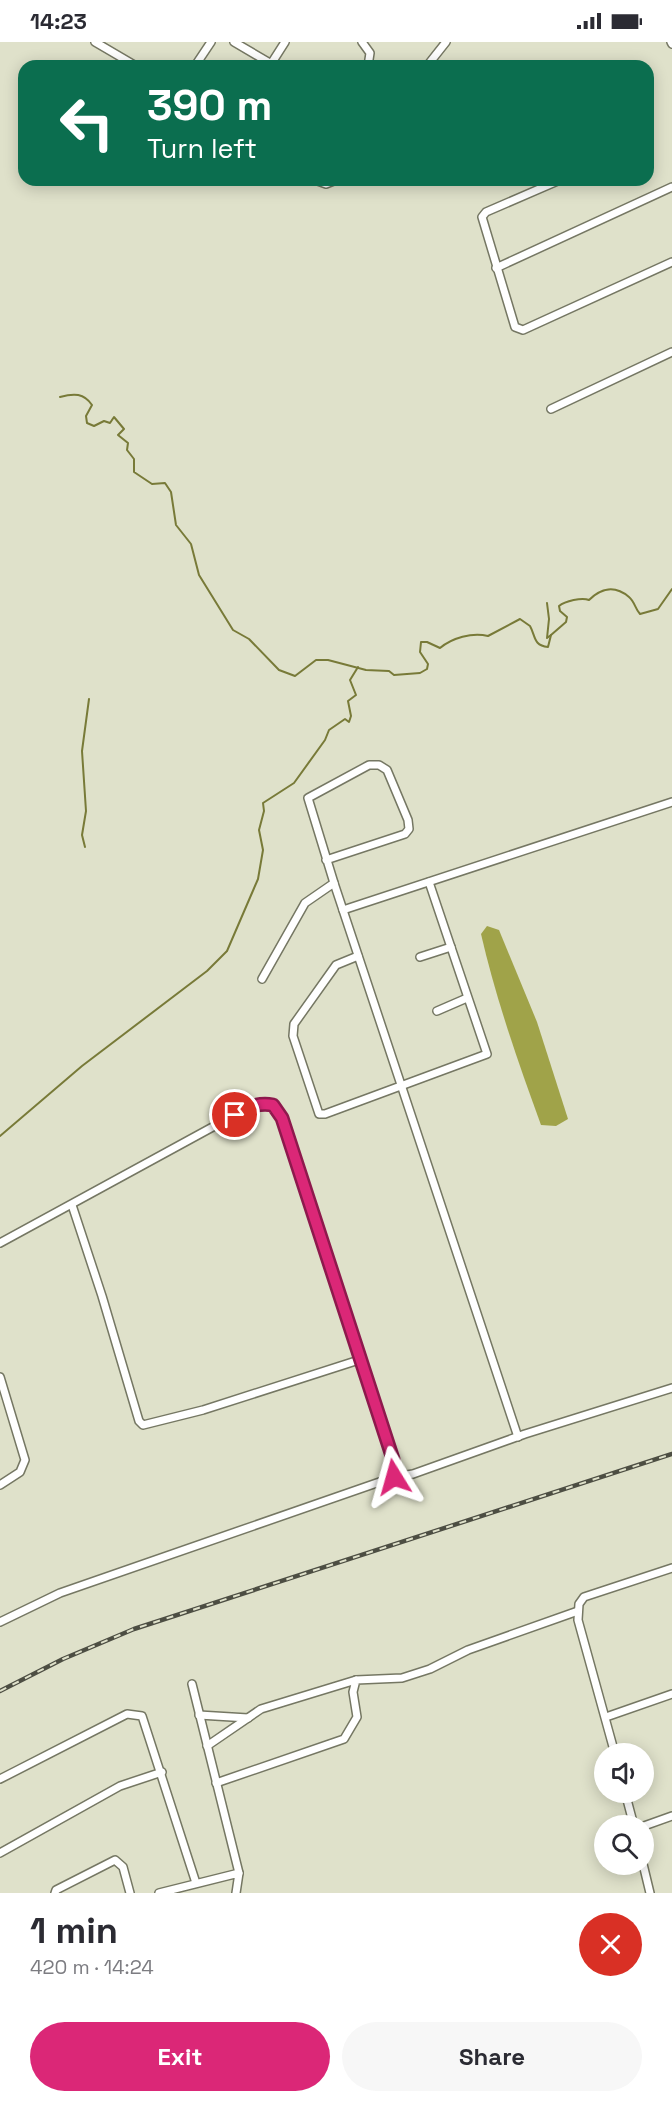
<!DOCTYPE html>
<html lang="en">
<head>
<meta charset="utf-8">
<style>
	body { margin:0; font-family:"Space Grotesk",sans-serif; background:#f7f7f7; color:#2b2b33; height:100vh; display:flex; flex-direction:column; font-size:22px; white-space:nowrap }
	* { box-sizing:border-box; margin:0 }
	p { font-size:20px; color:#7c7c81 }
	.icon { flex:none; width:33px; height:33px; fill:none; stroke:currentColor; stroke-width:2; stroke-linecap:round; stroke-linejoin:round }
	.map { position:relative; height:1851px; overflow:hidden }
	.sheet { display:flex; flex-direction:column; background:#fff; flex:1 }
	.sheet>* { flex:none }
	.top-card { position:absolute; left:18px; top:18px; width:636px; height:126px; border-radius:18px; box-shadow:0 3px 15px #0003; background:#0b6e4f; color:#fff; overflow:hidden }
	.controls { position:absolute; left:594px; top:1701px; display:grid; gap:12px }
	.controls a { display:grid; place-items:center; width:60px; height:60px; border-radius:50%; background:#fff; box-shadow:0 3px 15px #0003; font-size:30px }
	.pin { position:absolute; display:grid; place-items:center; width:51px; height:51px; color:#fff; margin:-26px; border:3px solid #fff; border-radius:50%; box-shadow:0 2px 6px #0007 }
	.me { position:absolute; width:66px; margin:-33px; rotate:352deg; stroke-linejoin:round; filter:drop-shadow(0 0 4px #0008) }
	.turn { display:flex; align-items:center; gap:21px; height:126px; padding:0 30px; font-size:27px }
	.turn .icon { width:78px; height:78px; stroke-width:2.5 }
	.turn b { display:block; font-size:42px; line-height:51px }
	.round { display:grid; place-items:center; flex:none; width:63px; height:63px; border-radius:32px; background:#f7f7f7 }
	.headline { display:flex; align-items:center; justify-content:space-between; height:102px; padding:0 30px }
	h1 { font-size:36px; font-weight:700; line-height:45px }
	.action { display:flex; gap:12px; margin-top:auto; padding:12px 30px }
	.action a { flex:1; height:69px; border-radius:36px; background:#db2777; color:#fff; font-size:24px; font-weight:700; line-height:69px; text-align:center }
	.action a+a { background:#f7f7f7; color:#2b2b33 }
	.status { display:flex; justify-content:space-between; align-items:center; height:42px; padding:0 30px; background:#fff; direction:ltr }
	.status svg { height:16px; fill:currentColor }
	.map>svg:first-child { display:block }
</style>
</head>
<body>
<div class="status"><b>14:23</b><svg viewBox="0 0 49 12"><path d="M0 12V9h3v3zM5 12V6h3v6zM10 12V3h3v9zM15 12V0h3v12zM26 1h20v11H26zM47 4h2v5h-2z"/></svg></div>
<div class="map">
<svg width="672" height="1851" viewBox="0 0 672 1851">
	<rect width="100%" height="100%" fill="#dfe1ca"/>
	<!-- forest -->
	<path fill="#a0a349" d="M487,884l12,4 38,92 31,97 -12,7 -15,-1c-23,-63 -45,-126 -60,-191z"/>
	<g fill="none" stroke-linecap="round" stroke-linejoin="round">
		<!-- stream -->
		<g stroke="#787a38" stroke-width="2">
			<path d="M60,355c14,-4 24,-4 32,8l-6,11 1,7 7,3 10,-5 6,2 4,-6 10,12 -6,6 10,8 -1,7 7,9v13l18,12 13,-1 6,9 5,33 15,19 8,31 34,55 16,9 30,31 16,6 21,-16h12l38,10 23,1 5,4 26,-2 7,-4 1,-5 -8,-12 1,-10h6l13,6c12,-10 32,-16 48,-12l32,-17 10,7c6,11 3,19 18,21l3,-12 15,-13 1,-5 -7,-6 -1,-5c6,-5 23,-9 30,-6 12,-12 26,-15 40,-3 6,5 6,12 11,17l18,-5 14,-20"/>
			<path d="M547,561l2,16 -2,19 4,-3"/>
			<path d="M85,805l-3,-12 4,-24 -4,-60 7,-52"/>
			<path d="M0,1094l82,-70 125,-95 20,-20 31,-72 5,-29 -4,-20 5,-19 -1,-8 31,-20 31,-43 4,-10 16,-11 4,3 2,-6 -3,-15 8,-6 -6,-15 8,-13"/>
		</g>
		<!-- minor casing -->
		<g stroke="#757763" stroke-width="10">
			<g id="minor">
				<path d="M95,0l41,24"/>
				<path d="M234,0l41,24"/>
				<path d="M362,0l8,11 -2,13"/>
				<path d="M671,0l1,2"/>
				<path d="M271,22l14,-22"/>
				<path d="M195,24l16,-24"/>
				<path d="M427,24l19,-24"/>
				<path d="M315,138l11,4 10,-4"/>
				<path d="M560,138l-74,32 -4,5 33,110 8,3 149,-68"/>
				<path d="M496,226l176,-81"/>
				<path d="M551,367l121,-57"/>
				<path d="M326,818l79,-26 4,-5 -1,-9 -21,-50 -8,-5h-10l-61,33 26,85 184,554"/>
				<path d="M343,868l329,-108"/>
				<path d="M358,914l-22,9 -42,59 -1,12 26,78h6l162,-60 -58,-172"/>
				<path d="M420,915l31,-10"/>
				<path d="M262,937l43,-76 29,-20"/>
				<path d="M437,969l30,-13"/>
				<path d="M72,1163l30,91 37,125 4,4 60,-15 159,-51"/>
				<path d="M0,1201l253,-138h20l9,13 111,341 1,18 -334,116 -60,29"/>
				<path d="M0,1335l25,83 -5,12 -20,13"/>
				<path d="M394,1435l19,-3 112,-40 147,-46"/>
				<path d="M192,1642l47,189"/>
				<path d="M199,1673l49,3"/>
				<path d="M606,1675l66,-23"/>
				<path d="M207,1704l54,-37 95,-29"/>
				<path d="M615,1712l-37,-134 1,-16 5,-7 88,-29"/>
				<path d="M0,1737l127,-65 15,2 54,167"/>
				<path d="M216,1741l128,-44 13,-22 -4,-25 3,-12 46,-2 28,-9 38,-19 110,-39"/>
				<path d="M625,1750l9,34"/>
				<path d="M644,1784l28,-10"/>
				<path d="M0,1811l120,-67 42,-14"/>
				<path d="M643,1822l7,29"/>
				<path d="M55,1851l1,-3 59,-30 8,7 7,26"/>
				<path d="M159,1851l80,-20 -3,20"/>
			</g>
		</g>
		<!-- minor -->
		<use href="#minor" stroke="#fff" stroke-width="7"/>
		<!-- rail casing -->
		<g stroke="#4d4e43" stroke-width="4.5">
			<path id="rail" d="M0,1649l63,-32 71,-30 538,-175"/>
		</g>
		<!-- rail -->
		<use href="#rail" stroke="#dfe1ca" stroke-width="2" stroke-dasharray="7" stroke-linecap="butt"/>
	</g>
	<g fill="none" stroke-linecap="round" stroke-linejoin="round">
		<!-- route casing -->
		<g stroke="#8e194d" stroke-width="15">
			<path id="route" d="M235,1073c13,-7 22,-13 38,-10l9,13 111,341 1,18"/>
		</g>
		<!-- route -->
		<use href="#route" stroke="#db2777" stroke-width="10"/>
	</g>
</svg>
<div class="controls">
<a><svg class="icon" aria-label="sound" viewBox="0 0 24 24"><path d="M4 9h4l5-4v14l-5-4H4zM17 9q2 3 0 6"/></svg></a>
<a><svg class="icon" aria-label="search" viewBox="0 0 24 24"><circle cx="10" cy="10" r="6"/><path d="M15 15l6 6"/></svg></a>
</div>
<div class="pin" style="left:235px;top:1073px;background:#d93025"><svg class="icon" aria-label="arrive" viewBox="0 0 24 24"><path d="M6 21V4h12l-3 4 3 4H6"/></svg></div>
<svg class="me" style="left:394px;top:1435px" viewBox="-20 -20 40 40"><path d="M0-17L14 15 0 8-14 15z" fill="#db2777" stroke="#fff" stroke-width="4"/></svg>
<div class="top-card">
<div class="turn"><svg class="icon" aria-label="left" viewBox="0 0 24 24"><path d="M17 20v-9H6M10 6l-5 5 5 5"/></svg><div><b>390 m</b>Turn left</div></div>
</div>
</div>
<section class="sheet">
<div class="headline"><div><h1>1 min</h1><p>420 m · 14:24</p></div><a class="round" style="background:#d93025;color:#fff"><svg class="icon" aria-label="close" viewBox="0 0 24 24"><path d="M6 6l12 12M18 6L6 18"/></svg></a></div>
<div class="action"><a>Exit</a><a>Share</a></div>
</section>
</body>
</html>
